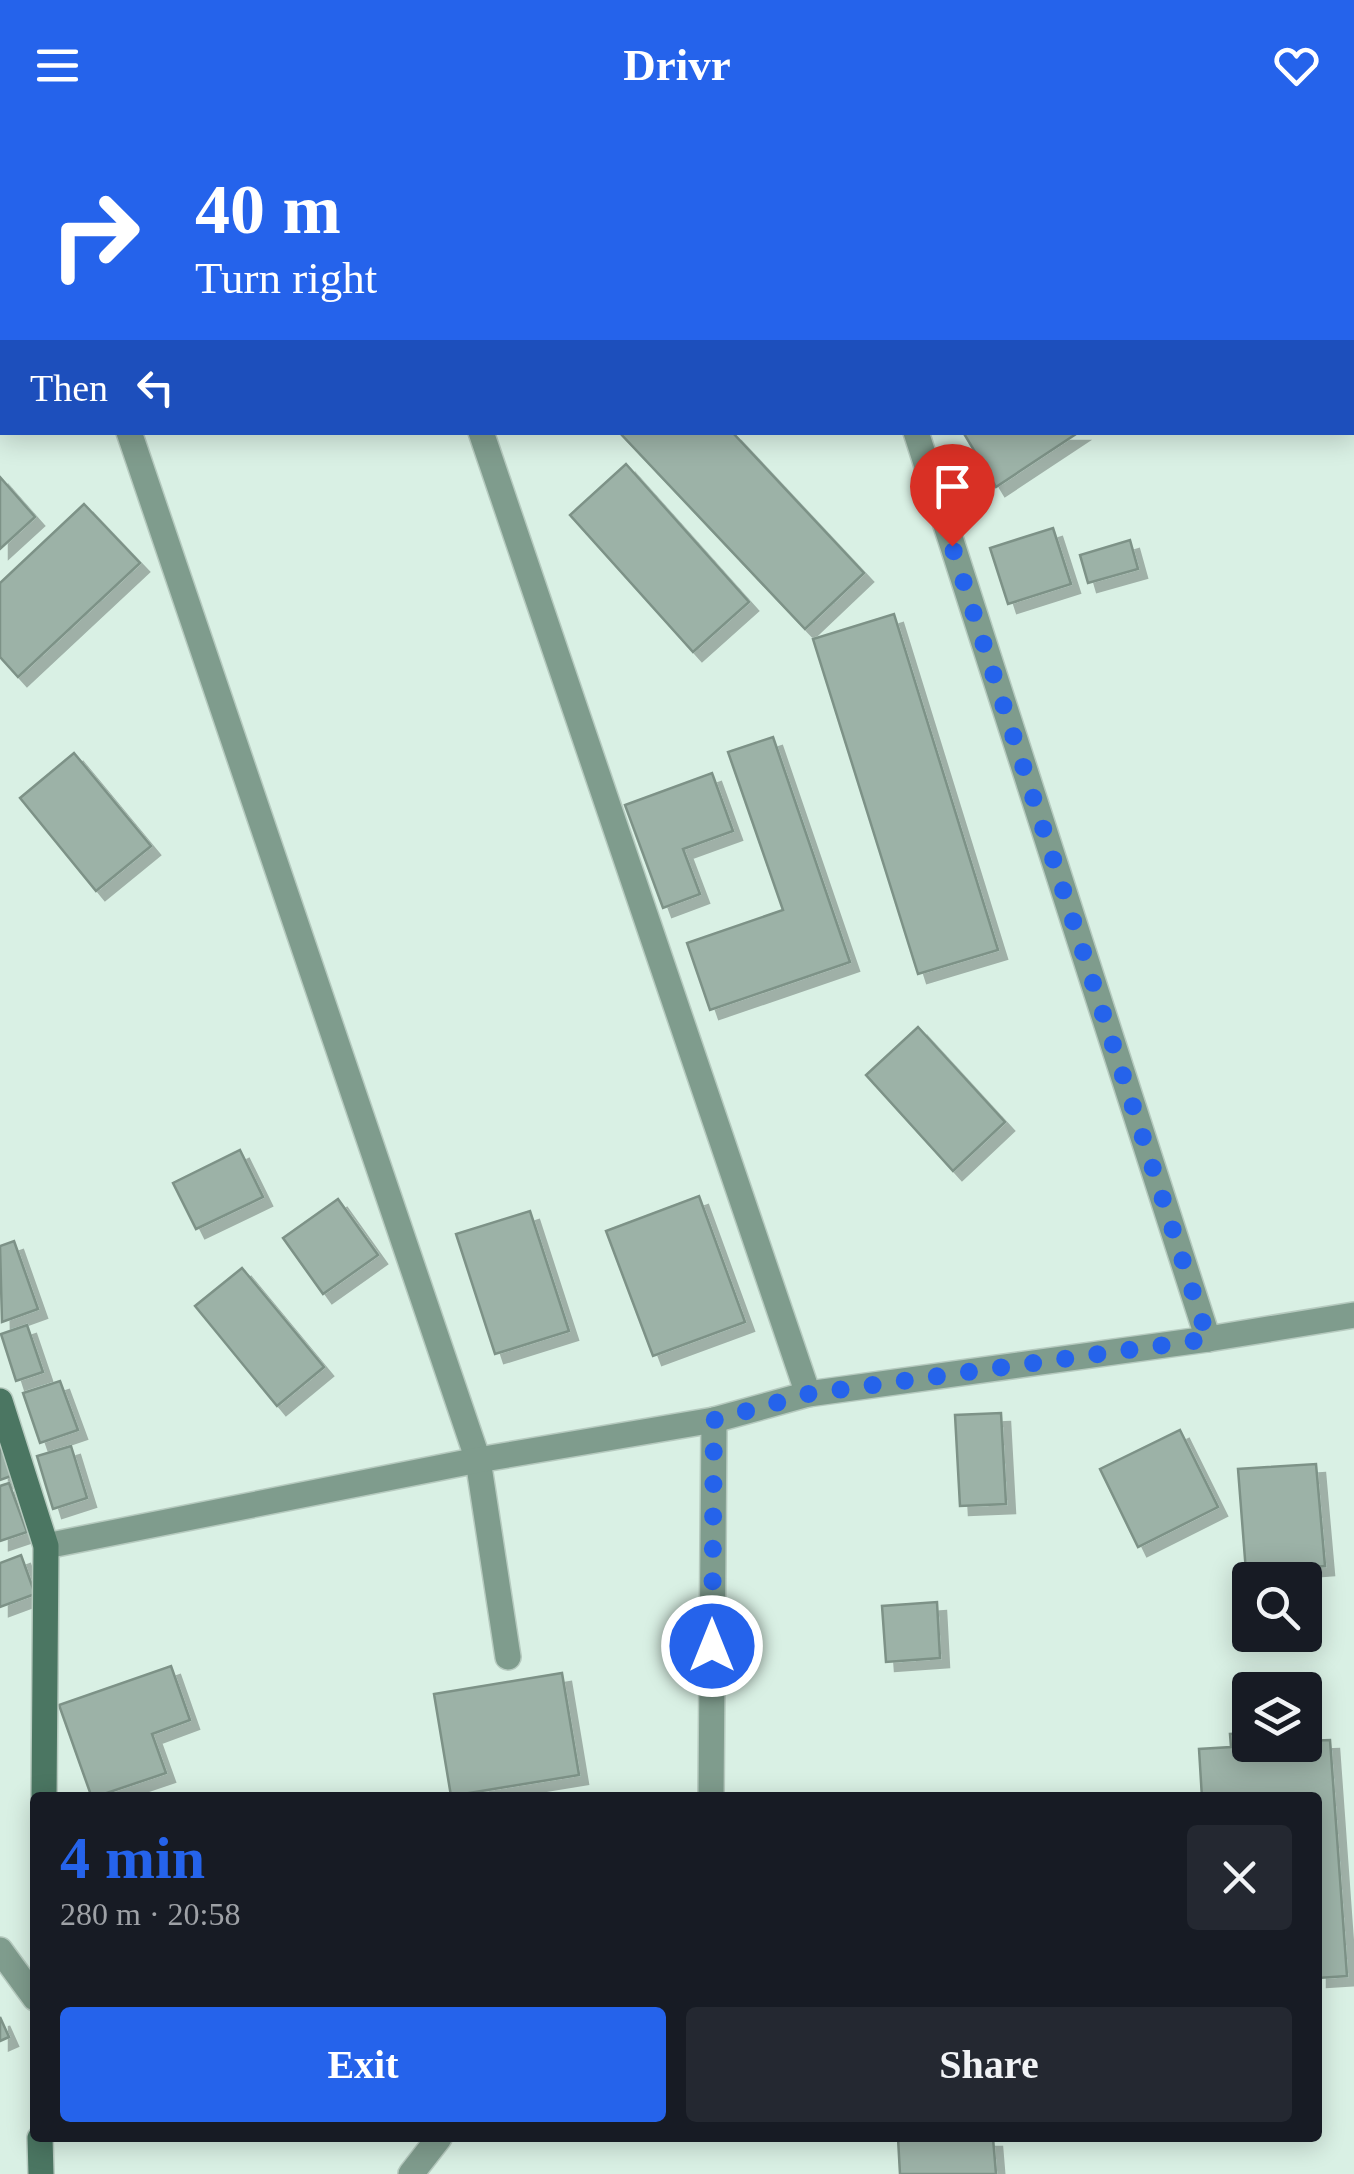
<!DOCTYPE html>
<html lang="en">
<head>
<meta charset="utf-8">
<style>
	body { margin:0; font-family:"Times New Roman",serif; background:#242831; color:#f1f3f6; height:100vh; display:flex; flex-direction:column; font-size:38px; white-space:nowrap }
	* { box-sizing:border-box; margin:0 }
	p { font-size:32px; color:#9ea1a6 }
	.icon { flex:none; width:55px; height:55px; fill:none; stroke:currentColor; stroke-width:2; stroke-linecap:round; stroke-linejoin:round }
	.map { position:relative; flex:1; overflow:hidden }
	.panel { position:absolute; left:30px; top:1662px; width:1292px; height:350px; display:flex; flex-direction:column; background:#171b24; border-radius:10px; box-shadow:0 5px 25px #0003 }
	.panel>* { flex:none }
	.banner { position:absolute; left:0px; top:0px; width:1355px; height:305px; box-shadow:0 5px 25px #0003; background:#2563eb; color:#fff; overflow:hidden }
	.tools { position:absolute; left:1232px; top:1432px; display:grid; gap:20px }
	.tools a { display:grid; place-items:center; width:90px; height:90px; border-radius:10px; background:#171b24; box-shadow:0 5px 25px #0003; font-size:50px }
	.pin { position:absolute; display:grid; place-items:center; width:85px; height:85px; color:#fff; margin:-102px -42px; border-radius:50% 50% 50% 0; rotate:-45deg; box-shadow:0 0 10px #0007 }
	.pin .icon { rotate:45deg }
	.me { position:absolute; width:110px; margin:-55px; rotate:0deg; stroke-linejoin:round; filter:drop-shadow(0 0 8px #0008) }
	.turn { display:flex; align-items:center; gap:35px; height:210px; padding:0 30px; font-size:45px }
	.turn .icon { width:130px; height:130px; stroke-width:2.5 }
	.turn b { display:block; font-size:70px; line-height:85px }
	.then { display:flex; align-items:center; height:95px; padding:0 30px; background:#0003; gap:20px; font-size:38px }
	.round { display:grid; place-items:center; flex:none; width:105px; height:105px; border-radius:10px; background:#242831 }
	.head { display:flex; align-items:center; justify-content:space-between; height:170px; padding:0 30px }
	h1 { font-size:60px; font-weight:700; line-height:75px; color:#2563eb }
	.action { display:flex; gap:20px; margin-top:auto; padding:20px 30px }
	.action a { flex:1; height:115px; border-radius:10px; background:#2563eb; color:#fff; font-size:40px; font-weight:700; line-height:115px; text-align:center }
	.action a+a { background:#242831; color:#f1f3f6 }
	header { display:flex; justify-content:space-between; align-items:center; height:130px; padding:0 30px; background:#2563eb; color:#fff; font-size:45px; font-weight:700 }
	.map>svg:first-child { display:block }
</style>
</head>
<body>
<header><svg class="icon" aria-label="menu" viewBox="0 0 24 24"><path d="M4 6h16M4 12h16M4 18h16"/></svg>Drivr<svg class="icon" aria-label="heart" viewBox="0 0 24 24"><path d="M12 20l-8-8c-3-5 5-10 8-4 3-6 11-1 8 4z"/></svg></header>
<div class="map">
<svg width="1354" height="2044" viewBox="0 0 1354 2044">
	<defs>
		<filter id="shadow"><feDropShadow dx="9" dy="9" stdDeviation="0" flood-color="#0004"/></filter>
	</defs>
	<rect width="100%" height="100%" fill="#d9f0e4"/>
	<!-- built -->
	<path fill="#c7e6d6" d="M0,0h1167l-1165,2 -2,159z"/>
	<!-- building -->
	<g fill="#9cb2a7" stroke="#7d9287" stroke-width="2.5" filter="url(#shadow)">
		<path d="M310,0h102l1,2h-102z"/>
		<path d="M619,302h113l132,141 -59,56z"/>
		<path d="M963,302h116l-83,55z"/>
		<path d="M626,334l123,138 -56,50 -123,-137z"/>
		<path d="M0,347l35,40 -35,32z"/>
		<path d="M84,374l56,59 -122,114 -18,-20v-74z"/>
		<path d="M1053,398l18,56 -63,20 -18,-56z"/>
		<path d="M1130,410l8,29 -50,14 -8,-28z"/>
		<path d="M894,484l104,336 -80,24 -105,-335z"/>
		<path d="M773,607l77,225 -140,48 -23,-67 96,-33 -55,-158z"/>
		<path d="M74,623l77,93 -55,45 -76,-93z"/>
		<path d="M712,643l21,58 -50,18 17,45 -37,14 -38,-103z"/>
		<path d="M918,897l87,95 -52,49 -87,-96z"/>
		<path d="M240,1020l23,47 -67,32 -23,-46z"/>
		<path d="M699,1066l46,126 -92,34 -47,-125z"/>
		<path d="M338,1069l40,56 -55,39 -40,-56z"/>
		<path d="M530,1081l39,120 -74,23 -39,-120z"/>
		<path d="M14,1111l24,68 -36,13 -2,-76z"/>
		<path d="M242,1138l82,99 -47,39 -82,-100z"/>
		<path d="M27,1195l16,47 -27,9 -15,-47z"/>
		<path d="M60,1251l18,49 -38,13 -17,-50z"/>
		<path d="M1001,1283l5,91 -46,2 -5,-91z"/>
		<path d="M1180,1300l38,77 -80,40 -38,-78z"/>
		<path d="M0,1306l14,39 -14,5z"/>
		<path d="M71,1316l16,52 -34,11 -16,-53z"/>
		<path d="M1316,1334l9,102 -79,6 -8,-103z"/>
		<path d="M9,1353l18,49 -27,9v-55z"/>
		<path d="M21,1425l14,39 -35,13v-44z"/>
		<path d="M937,1472l3,56 -54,4 -4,-56z"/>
		<path d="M171,1536l19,54 -38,14 14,39 -74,25 -33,-93z"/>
		<path d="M562,1543l17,102 -128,21 -17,-102z"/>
		<path d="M1250,1603v12h55v-4l25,-1 17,236 -29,2v-180h-116l-3,-49 32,-2 -1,-13z"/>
		<path d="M0,1887l9,20 -9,4z"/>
		<path d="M898,2008h95l3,36h-96z"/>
	</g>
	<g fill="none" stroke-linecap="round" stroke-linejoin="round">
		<!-- lane casing -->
		<g stroke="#b6cabf" stroke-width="25">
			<g id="lane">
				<path d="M789,0v2"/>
				<path d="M579,2v-2"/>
			</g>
		</g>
		<!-- street casing -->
		<g stroke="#b6cabf" stroke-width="28">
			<g id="street">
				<path d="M1352,220l2,3"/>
				<path d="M129,302l349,1028 30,197"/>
				<path d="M481,302l327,962"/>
				<path d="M916,302l292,907"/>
				<path d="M46,1416l432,-86 236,-40 94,-26 400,-55 146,-24"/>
				<path d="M711,1668l3,-378"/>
				<path d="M0,1820l35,48"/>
				<path d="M411,2044l28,-36"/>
			</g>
		</g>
		<!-- secondary casing -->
		<g stroke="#b6cabf" stroke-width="28">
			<g id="secondary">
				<path d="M1352,78h2"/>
				<path d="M0,220l2,-1"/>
				<path d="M0,1271l46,145 -2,252"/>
				<path d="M40,2008l1,36"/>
			</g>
		</g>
		<!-- lane -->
		<use href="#lane" stroke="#7f9c8d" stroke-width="22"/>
		<!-- street -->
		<use href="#street" stroke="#7f9c8d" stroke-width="25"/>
		<!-- secondary -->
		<use href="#secondary" stroke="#4b7662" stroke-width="25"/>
	</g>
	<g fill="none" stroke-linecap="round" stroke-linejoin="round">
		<!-- route -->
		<path stroke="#2563eb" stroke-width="18" stroke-dasharray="0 32.4" d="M712,1516l2,-226 94,-26 400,-55 -256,-793"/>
	</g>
</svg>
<div class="tools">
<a><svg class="icon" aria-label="search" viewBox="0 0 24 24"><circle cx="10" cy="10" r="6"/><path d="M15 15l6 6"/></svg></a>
<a><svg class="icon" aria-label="layers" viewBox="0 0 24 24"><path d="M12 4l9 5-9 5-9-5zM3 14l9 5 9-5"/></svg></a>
</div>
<div class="pin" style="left:952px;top:416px;background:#d93025"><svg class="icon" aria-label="arrive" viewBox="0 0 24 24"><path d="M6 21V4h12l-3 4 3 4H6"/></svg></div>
<svg class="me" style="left:712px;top:1516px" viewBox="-20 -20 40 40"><circle r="17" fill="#2563eb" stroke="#fff" stroke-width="3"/><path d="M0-11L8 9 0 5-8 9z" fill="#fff"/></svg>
<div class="banner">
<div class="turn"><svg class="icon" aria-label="right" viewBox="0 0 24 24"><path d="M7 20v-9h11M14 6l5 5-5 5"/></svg><div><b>40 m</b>Turn right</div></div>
<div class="then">Then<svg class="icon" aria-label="left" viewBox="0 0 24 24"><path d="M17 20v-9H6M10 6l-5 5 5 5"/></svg></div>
</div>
<section class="panel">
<div class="head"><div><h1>4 min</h1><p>280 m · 20:58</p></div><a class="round"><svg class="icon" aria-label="close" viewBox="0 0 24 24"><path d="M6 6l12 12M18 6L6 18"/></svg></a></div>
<div class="action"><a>Exit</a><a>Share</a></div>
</section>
</div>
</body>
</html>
